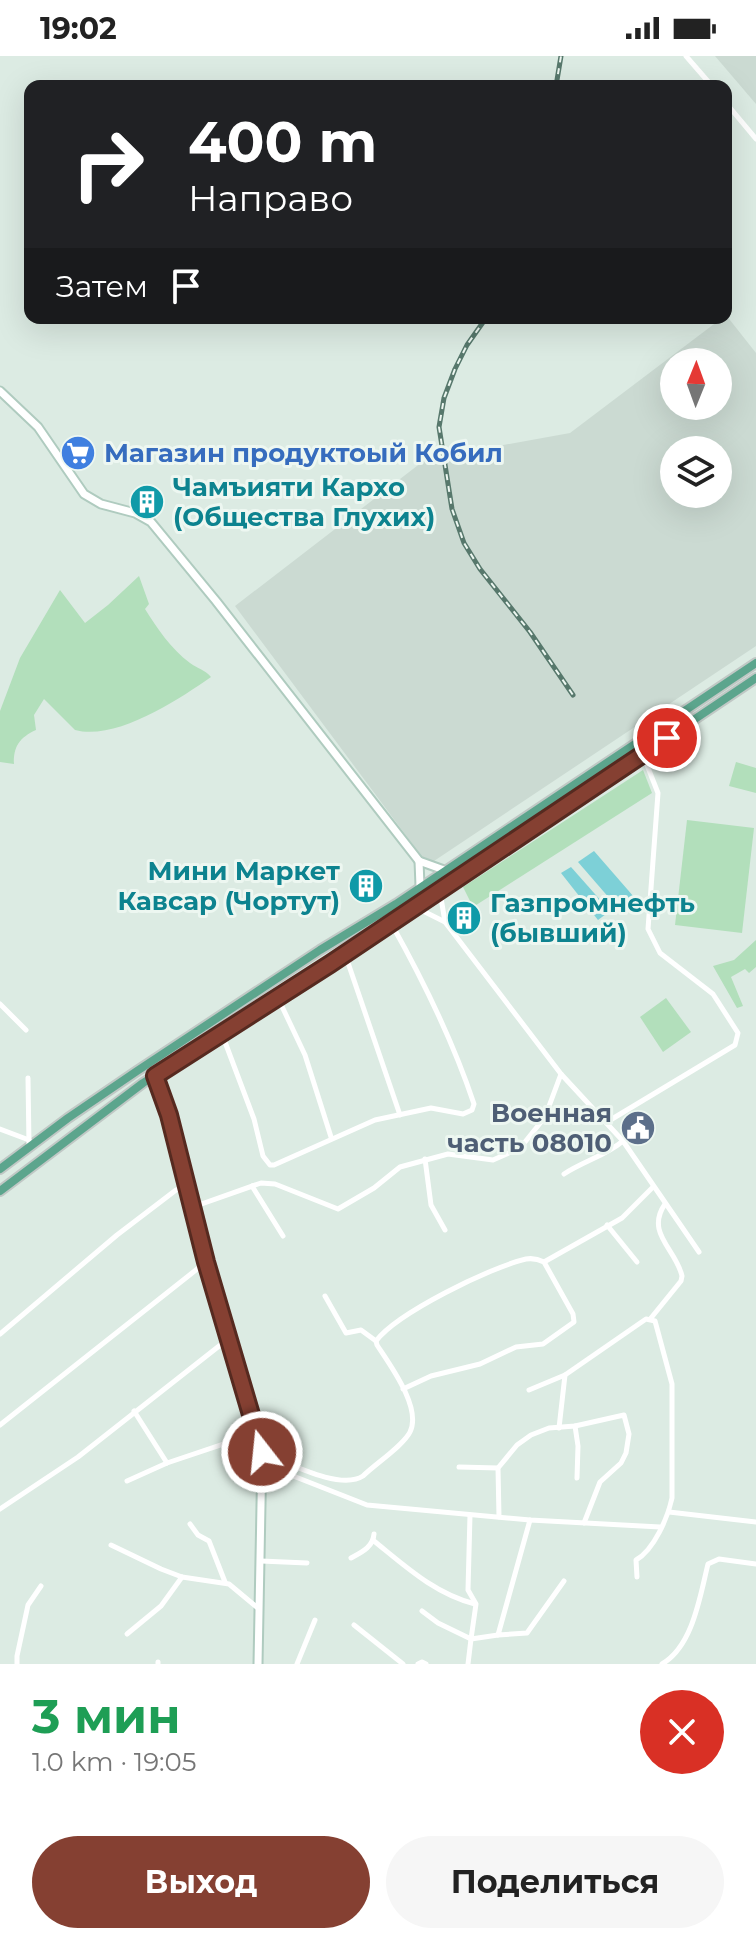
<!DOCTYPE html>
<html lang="ru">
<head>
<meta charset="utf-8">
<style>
	body { margin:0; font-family:Montserrat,sans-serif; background:#f6f6f6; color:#222; height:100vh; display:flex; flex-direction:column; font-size:30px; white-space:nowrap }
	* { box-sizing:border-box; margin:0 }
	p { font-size:26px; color:#767676 }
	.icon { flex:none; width:44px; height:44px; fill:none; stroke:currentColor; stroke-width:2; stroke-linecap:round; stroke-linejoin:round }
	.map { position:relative; height:1608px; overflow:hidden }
	.side { display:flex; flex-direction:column; background:#fff; flex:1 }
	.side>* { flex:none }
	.top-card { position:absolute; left:24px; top:24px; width:708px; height:244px; border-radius:16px; box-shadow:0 8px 32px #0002; background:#202124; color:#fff; overflow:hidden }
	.needle { width:52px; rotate:1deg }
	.tools { position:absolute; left:660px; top:292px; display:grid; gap:16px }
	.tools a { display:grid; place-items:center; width:72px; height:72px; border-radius:50%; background:#fff; box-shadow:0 8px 32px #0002; font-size:40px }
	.pin { position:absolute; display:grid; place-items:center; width:68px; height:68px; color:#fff; margin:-34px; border:4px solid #fff; border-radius:50%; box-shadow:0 2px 8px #0007 }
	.me { position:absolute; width:88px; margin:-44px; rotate:344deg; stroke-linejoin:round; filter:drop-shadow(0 0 6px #0008) }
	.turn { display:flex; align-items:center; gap:28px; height:168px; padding:0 32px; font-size:36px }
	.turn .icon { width:104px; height:104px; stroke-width:2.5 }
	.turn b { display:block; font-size:56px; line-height:68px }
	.then { display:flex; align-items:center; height:76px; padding:0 32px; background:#0003; gap:16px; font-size:30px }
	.round { display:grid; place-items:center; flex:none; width:84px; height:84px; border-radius:42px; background:#f6f6f6 }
	.summary { display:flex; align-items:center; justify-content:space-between; height:136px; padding:0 32px }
	h1 { font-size:48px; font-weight:700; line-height:60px; color:#1e9e55 }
	.cta { display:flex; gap:16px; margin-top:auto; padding:16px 32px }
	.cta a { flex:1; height:92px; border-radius:48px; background:#854032; color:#fff; font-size:32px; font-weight:700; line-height:92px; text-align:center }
	.cta a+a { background:#f6f6f6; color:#222 }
	.status { display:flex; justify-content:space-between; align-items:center; height:56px; padding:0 40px; background:#fff; direction:ltr }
	.status svg { height:22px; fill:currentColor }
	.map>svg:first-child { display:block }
</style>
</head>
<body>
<div class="status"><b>19:02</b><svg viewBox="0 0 49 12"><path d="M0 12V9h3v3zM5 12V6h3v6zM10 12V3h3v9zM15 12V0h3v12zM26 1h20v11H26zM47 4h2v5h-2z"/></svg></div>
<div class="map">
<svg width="756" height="1608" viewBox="0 0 756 1608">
	<rect width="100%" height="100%" fill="#dcebe3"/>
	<!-- built -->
	<g fill="#cbdad2" fill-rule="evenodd">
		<path d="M715,0h41v48z"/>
		<path d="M726,259l30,38v293l-328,219 -193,-259 191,-147 144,-26 152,-115h4zM674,306h44v44h-44zM674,394h44v44h-44z"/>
	</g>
	<!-- green -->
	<g fill="#b2dfbb">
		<path d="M139,520l10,28 -4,5c12,19 26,40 45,54 8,6 14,6 21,14 -33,23 -95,64 -136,53l-31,-31 -10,16 2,15c-16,7 -23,17 -22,34l-14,-2v-51l20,-53 40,-68 25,33 23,-18z"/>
		<path d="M736,706l20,6v25l-27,-7z"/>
		<path d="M643,714l9,23 -179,114 -10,-20z"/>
		<path d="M687,764l67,8 -12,105 -67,-8z"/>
		<path d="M756,884v27l-7,6 -4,-4 -14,8 12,29 -6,2 -24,-42 21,-6z"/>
		<path d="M666,942l25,34 -28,20 -23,-35z"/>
	</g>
	<!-- water -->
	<g fill="#7dd0d7">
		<path d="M594,795l40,46 -17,10 -39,-45z"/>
		<path d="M571,811l39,44 -12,9 -37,-47z"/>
	</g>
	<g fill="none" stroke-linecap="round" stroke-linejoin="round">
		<!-- secondary casing -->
		<g stroke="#afcbbf" stroke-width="11">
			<g id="secondary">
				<path d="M0,335l38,36 46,67 17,10 34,9 16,9 65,79 203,260 25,9"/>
				<path d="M419,805l1,25"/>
				<path d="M155,1020l14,39 37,147 56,190 -4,212"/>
			</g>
		</g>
		<!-- primary casing -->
		<g stroke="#c0c8c5" stroke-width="12">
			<g id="primary">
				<path d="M0,1113l68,-51 69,-47 183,-121 76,-46 360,-241"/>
				<path d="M0,1135l143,-108 187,-119 426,-286"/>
			</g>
		</g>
		<!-- street -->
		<g stroke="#fff" stroke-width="5">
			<path d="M686,0l26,30"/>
			<path d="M726,47l30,36"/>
			<path d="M440,836l5,30"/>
			<path d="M415,851l30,15 116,152 62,67 76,111"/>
			<path d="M345,898l55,161"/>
			<path d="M278,942l27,57 26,82"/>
			<path d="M0,948l26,26"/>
			<path d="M222,978l32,85 9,37 7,9h4l101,-45 56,-12 32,6 9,-4 2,-6c-21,-63 -51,-124 -83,-181"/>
			<path d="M28,1022l1,67"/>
			<path d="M607,1066l128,-77 3,-12 -25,-39 -53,-41 -12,-24 10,-136 -15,-38"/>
			<path d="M0,1073l29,11"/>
			<path d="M425,1103l6,46 14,25"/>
			<path d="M564,1118c20,-13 41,-18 59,-33"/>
			<path d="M252,1130l31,50"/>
			<path d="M193,1151l68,-24 14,1 63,25 36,-21 26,-21 48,-13 45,6 18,-8 14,-10 20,-25 16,-43"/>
			<path d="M607,1169l30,37"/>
			<path d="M544,1206l78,-44 31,-31"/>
			<path d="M325,1240l21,37 15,-3 15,11"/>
			<path d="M651,1262l30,-37 1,-5c-6,-27 -37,-43 -17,-72"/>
			<path d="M0,1278l117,-99 59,-45 11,-4"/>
			<path d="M529,1334l36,-15 81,-56 9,2 17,63v114c-4,19 -18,52 -36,62l1,17"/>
			<path d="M134,1355l33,52"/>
			<path d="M0,1369l206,-163"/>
			<path d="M575,1370l3,20 -1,32"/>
			<path d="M559,1372l6,-53"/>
			<path d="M262,1397c25,9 78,38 101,23 12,-12 40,-30 47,-44 12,-24 -20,-67 -33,-87l-1,-4c21,-28 115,-74 150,-82 6,-1 12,0 18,3l29,52 1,8 -31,22 -27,3 -36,17 -49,12 -28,13"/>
			<path d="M459,1411l39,1"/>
			<path d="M263,1413l20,3 84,33 163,15 130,7"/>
			<path d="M127,1425l40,-18 89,-30"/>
			<path d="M0,1453l78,-52 150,-118"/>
			<path d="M669,1456l87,10"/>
			<path d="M499,1461l-1,-49 19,-23 14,-10 18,-7 26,-2 49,-11 5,19 -3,19 -5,10 -21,19 -16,41"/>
			<path d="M530,1464l-32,115 29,-2 37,-52"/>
			<path d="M190,1468l8,11 11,6 16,41"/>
			<path d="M374,1485c31,25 61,53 101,63"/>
			<path d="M111,1489l50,24 21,8 47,7 30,25"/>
			<path d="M351,1502c11,-6 22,-11 23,-24"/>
			<path d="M261,1505l46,2"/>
			<path d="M422,1555l16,12 33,16 5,-35 -8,-14 2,-75"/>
			<path d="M354,1569l49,39"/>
			<path d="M127,1578l34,-28 21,-29"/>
			<path d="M17,1608v-8l11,-51 13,-19"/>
			<path d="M158,1608v-2"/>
			<path d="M297,1608l18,-44"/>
			<path d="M418,1608l4,-2 4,2"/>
			<path d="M468,1608l3,-25 27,-4"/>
			<path d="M662,1608c31,-18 38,-68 46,-100l11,-5 37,5"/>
		</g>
		<!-- secondary -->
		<use href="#secondary" stroke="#fff" stroke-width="7"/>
		<!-- primary -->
		<use href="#primary" stroke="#5ca58d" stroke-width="8"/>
		<!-- rail casing -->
		<g stroke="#57786c" stroke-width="5">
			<g id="rail">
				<path d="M556,30l5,-30"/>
				<path d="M486,262l-19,27 -12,24 -11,29 -5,29 13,82 12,34 16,26 50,63 43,63"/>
			</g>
		</g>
		<!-- rail -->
		<use href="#rail" stroke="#edf7f1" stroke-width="2" stroke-dasharray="6" stroke-linecap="butt"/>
	</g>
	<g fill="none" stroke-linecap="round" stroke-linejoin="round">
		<!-- route casing -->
		<g stroke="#562a20" stroke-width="20">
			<path id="route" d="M262,1396l-56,-190 -37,-147 -14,-39 175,-112 337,-226"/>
		</g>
		<!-- route -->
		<use href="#route" stroke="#854032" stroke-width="14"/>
	</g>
	<!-- icons -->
	<defs>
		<g id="supermarket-disc" transform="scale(1.8)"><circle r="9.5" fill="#3f7fe0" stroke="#edf7f1"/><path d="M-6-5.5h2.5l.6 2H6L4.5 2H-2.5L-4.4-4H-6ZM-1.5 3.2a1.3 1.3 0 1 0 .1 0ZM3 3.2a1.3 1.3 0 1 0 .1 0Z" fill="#fff"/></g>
		<g id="building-disc" transform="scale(1.8)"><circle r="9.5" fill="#0f9aa8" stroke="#edf7f1"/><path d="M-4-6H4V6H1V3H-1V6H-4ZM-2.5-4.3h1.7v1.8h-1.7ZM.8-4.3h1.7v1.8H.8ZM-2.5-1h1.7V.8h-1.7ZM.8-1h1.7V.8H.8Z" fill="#fff"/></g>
		<g id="civic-disc" transform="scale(1.8)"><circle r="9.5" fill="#5c6f8a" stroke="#edf7f1"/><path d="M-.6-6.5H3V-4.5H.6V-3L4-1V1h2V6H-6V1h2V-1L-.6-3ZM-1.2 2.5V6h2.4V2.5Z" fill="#fff"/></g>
	</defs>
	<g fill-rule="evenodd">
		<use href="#supermarket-disc" x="78" y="397"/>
		<use href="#building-disc" x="147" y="446"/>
		<use href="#building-disc" x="366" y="830"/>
		<use href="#building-disc" x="464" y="862"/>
		<use href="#civic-disc" x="638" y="1072"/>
	</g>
	<g text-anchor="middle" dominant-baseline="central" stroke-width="6" stroke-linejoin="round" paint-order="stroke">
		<!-- shop labels -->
		<g font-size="26" font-weight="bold" fill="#366cbe" stroke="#edf7f1" text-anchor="start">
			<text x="104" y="397">Магазин продуктоый Кобил</text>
		</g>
		<!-- culture labels -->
		<g font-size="26" font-weight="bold" fill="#0d838f" stroke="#edf7f1" text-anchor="start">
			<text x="173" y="431">Чамъияти Кархо<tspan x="173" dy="30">(Общества Глухих)</tspan></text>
			<text x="340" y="815" text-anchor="end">Мини Маркет<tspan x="340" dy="30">Кавсар (Чортут)</tspan></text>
			<text x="490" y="847">Газпромнефть<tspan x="490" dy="30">(бывший)</tspan></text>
		</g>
		<!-- service labels -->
		<g font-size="26" font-weight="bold" fill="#4e5e75" stroke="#edf7f1" text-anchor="end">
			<text x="612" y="1057">Военная<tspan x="612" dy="30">часть 08010</tspan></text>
		</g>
	</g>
</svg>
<div class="tools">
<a><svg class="needle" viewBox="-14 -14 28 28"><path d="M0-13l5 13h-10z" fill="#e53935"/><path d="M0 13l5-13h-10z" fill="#767676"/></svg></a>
<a><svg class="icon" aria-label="layers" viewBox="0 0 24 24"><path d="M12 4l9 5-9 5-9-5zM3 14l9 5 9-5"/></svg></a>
</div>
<div class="pin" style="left:667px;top:682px;background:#d93025"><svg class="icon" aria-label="arrive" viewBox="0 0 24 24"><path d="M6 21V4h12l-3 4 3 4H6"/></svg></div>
<svg class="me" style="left:262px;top:1396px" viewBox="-20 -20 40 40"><circle r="17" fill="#854032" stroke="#fff" stroke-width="3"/><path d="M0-11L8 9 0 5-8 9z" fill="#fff"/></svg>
<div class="top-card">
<div class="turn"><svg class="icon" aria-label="right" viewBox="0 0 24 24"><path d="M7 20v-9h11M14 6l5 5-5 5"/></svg><div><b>400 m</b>Направо</div></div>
<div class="then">Затем<svg class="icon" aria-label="arrive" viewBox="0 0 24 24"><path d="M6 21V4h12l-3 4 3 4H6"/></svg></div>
</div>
</div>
<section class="side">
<div class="summary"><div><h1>3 мин</h1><p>1.0 km · 19:05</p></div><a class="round" style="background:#d93025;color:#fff"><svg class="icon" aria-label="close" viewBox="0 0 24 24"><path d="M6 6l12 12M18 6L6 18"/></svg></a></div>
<div class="cta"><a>Выход</a><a>Поделиться</a></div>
</section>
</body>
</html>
